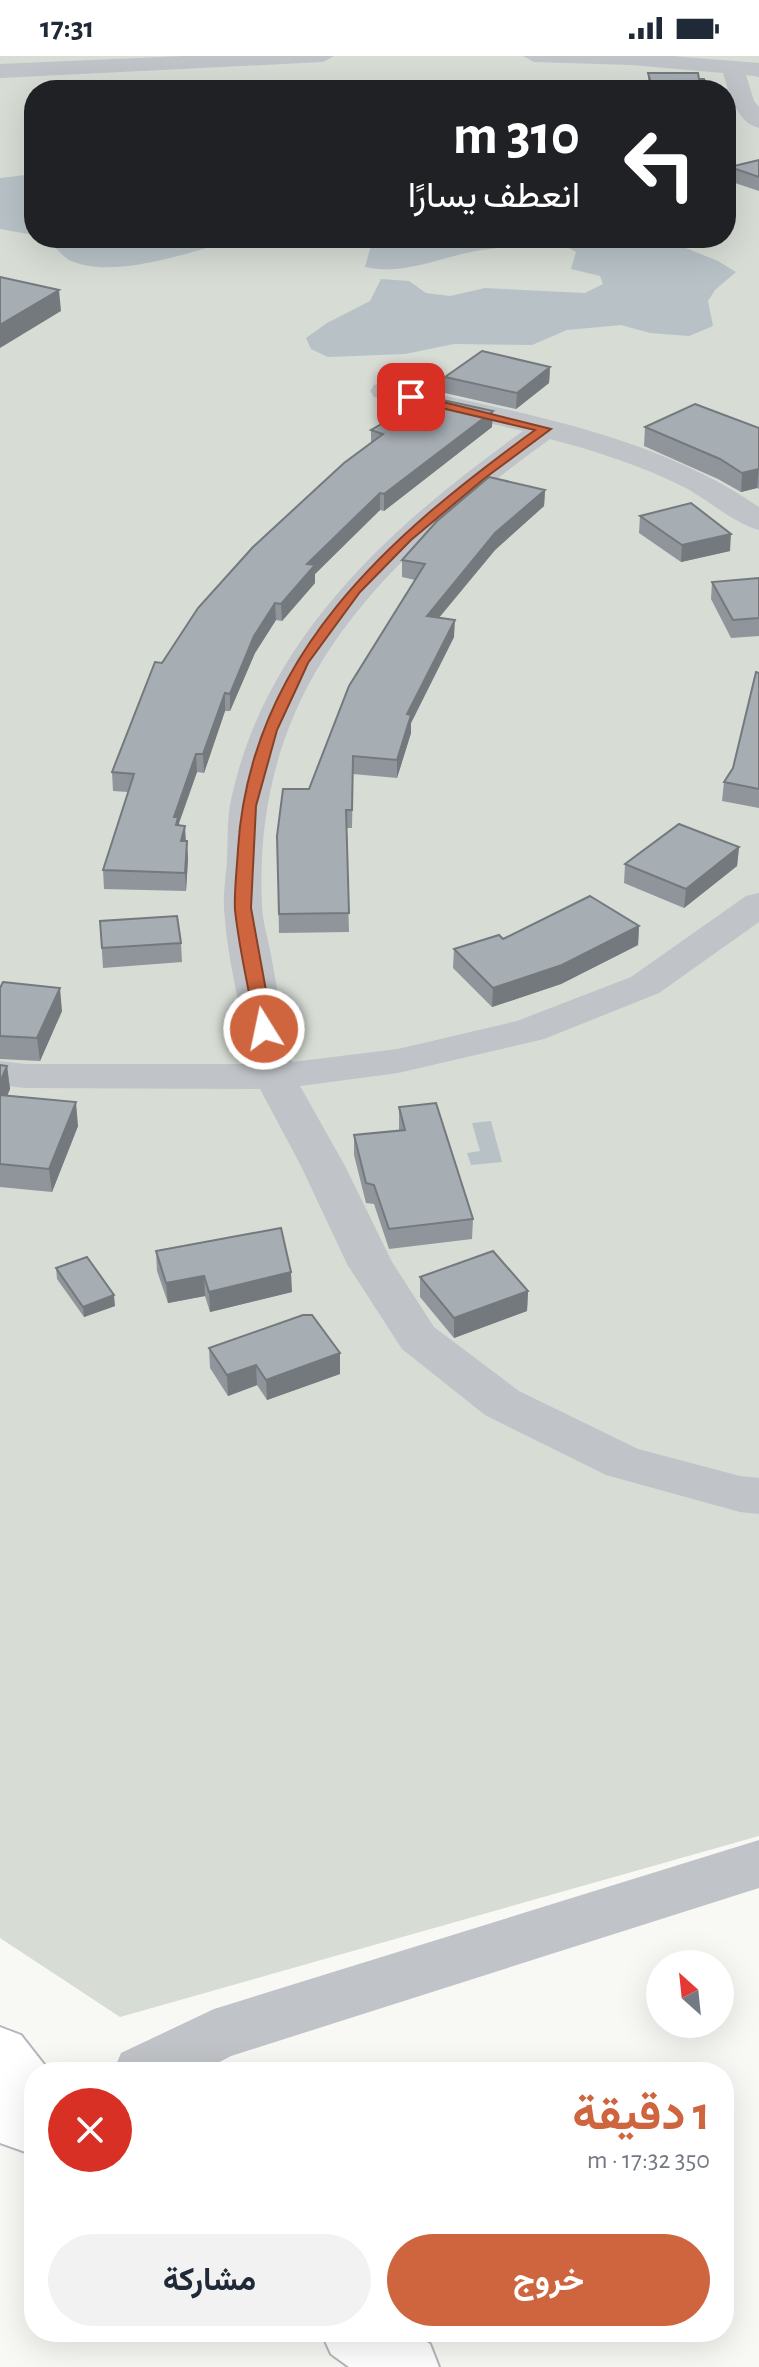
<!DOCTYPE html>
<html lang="ar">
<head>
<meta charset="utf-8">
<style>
	body { margin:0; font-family:"Alegreya Sans",Vazirmatn,sans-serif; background:#f2f2f3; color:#1f2937; direction:rtl; height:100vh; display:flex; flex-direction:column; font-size:30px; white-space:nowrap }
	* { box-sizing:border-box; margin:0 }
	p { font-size:26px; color:#747a83 }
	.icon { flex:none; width:44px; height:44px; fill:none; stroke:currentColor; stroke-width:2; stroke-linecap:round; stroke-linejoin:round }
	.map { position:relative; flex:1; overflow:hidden; direction:ltr }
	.sheet { position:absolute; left:24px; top:2006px; width:710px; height:280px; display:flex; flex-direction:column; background:#fff; border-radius:32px; box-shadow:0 8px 32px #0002; direction:rtl }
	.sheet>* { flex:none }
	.banner { position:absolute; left:24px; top:24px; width:712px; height:168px; border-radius:32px; box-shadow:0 8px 32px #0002; direction:rtl; background:#202124; color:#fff; overflow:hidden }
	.needle { width:52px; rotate:333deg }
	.tools { position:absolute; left:646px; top:1894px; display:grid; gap:16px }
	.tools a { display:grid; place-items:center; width:88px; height:88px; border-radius:50%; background:#fff; box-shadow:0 8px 32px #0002; font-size:40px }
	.pin { position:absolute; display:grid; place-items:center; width:68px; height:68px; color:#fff; margin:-34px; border-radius:16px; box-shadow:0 4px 12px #0006 }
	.me { position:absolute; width:88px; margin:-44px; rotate:350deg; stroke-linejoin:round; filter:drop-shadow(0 0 6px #0008) }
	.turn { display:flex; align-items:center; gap:28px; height:168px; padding:0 24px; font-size:36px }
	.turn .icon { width:104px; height:104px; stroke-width:2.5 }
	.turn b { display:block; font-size:56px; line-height:68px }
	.round { display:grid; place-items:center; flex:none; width:84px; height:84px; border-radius:42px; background:#f2f2f3 }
	.headline { display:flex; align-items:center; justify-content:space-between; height:136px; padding:0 24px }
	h1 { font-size:48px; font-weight:700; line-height:60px; color:#ce653f }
	.primary-button { display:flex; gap:16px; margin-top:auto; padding:16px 24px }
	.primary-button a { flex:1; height:92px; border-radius:48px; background:#ce653f; color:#fff; font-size:32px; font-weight:700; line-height:92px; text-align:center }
	.primary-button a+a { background:#f2f2f3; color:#1f2937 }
	.status { display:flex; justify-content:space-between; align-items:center; height:56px; padding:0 40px; background:#fff; direction:ltr }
	.status svg { height:22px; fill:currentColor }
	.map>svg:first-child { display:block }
</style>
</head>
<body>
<div class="status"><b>17:31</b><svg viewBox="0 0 49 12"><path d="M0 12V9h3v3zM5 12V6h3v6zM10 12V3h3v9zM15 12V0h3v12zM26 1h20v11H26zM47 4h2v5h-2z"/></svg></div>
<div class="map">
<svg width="759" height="2311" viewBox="0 0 759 2311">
	<rect width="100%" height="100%" fill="#f8f8f5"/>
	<!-- green -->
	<path fill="#d7dcd5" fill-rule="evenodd" d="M0,0h759v1780l-639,181 -120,-79zM34,34h692v148h-692z"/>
	<!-- water -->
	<g fill="#b8c2c6">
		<path d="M34,118v61l-34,-6v-51z"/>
		<path d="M46,182h193c-44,13 -127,43 -170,22 -8,-5 -16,-16 -23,-22z"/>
		<path d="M373,182h288l57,23 18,11 -21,18 -7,11 5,25 -24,10 -39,-3 -29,-8 -54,5 -35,15 -78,-1 -49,10 -77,3 -17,-8 -5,-11 21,-15 43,-22 11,-22 28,2 17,12 24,3 35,-8 100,5 18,-9 -3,-8 -29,-7 5,-17 -13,-7c-27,1 -54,1 -81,5 -41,6 -75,26 -117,17z"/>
		<path d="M491,1065l11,41 -31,3 -4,-12 13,-2 -8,-28z"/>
	</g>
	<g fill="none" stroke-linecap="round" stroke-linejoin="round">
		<!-- major casing -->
		<g stroke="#b4b7bb" stroke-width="4">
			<g id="major">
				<path d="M0,1971l21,8 29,37h-16v83l-34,-12z"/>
				<path d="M321,2276h90l19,12 9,23h-90l-18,-13z"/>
			</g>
		</g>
		<!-- minor -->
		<g fill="#c0c3c7" fill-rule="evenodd">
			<path d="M184,0h150l-11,6 -323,16v-14z"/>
			<path d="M523,0h149l87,7v14l-13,-2 8,26 5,6v21c-23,-6 -30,-35 -36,-55l-91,-8 -98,-3z"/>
			<path d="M384,327c127,28 266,49 375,124v23c-24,-6 -52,-31 -75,-43 -42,-21 -88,-36 -134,-48 -166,121 -299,245 -288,468 1,16 6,32 9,48 6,36 13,71 21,107l106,-13 119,-28 114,-44 115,-81 13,-3v29l-100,71 -115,46 -146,34 -98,13 45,80 47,96 42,65 85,64 119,58 102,27 19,2v36l-19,-2 -134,-37 -121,-60 -83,-66 -55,-85 -46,-98 -41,-77 -235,-1 -25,-3v-24l25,3h226c-9,-50 -24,-104 -27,-156 -1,-15 2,-32 3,-48 1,-18 0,-37 3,-55 33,-166 162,-280 293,-374l-149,-34 -4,-6 4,-6z"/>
			<path d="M759,1784v48l-528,168 -30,16h-88l8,-19 93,-44z"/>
		</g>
		<!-- major -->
		<use href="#major" fill="#fff" fill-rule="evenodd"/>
	</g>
	<!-- wall -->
	<g fill="#8f959a">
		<path d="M648,17l51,6 10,11h-61z"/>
		<path d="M759,104v31l-30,-10 1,-14z"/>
		<path d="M550,311l-1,16 -33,26 -71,-16v-16z"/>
		<path d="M492,371l-108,84 -4,-1 -65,64v9l-33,38 -6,-1 -21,33 -25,58h-5l-21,62 -7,-1 -18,51 7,18 2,18 -2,32 -82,-2 -1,-19 25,-78 -15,-1 -1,-19 50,-109 209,-220v-13z"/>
		<path d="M645,371l114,1v61l-2,-1 -16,4 -23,-13 -74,-33z"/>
		<path d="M545,434l-1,16 -49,44 -56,68 15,19 -43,86v10l-14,45 -44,-4 -1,54h-6l3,104 -70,1 -2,-97 32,-47 106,-209 -13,-3v-17z"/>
		<path d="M640,460l90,35 -49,11 -42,-29z"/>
		<path d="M759,522v58l-28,2 -20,-39 1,-17z"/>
		<path d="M759,617v135l-37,-7 2,-19 9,-14z"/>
		<path d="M739,791l-2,19 -53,42 -60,-25 1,-19z"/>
		<path d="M100,865l81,22 1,19 -79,6z"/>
		<path d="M639,870l-1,19 -77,39 -69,23 -39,-39 1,-19 49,-10z"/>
		<path d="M0,932l62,23 -22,50 -40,-2z"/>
		<path d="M0,1009l7,1 3,23 -3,7 71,30 -26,66 -52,-5z"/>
		<path d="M399,1051l74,112 -1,20 -83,10 -15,-45 -8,-1 -12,-48v-20l45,-5z"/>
		<path d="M156,1195l136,41 -82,20 -5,-16 -37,7 -11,-32z"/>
		<path d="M56,1212l59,38 -31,11 -27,-38z"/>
		<path d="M420,1221l108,14 -1,20 -73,27 -34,-41z"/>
		<path d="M209,1292l131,5v21l-73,26 -10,-15 -29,11 -18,-28z"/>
	</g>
	<!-- shaded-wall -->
	<g fill="#74797d">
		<path d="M59,234l2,21 -61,37v-23z"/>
		<path d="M550,311l-1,16 -33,26 1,-16z"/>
		<path d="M493,355l-1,16 -108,84v-17z"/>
		<path d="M759,412l-2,20 -16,4 1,-19z"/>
		<path d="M545,434l-1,16 -49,44 -69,83 1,-17 68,-83z"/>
		<path d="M380,437v17l-65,64v9l-33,38 -1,-17 26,-40z"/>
		<path d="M731,478l-1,17 -49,11 1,-17z"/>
		<path d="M275,547l1,17 -21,33 -25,58v-17l24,-58z"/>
		<path d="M455,564l-1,17 -43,86v10l-14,45v-18l10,-46z"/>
		<path d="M225,637v18l-21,62 -1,-19z"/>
		<path d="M196,698l1,18 -18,51v12l-5,-18z"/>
		<path d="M185,770l1,18 -5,-3z"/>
		<path d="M187,785l1,18 -2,32 -1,-18z"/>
		<path d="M739,791l-2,19 -53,42 2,-19z"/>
		<path d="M639,870l-1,19 -77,39 -69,23 1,-19z"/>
		<path d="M60,932l2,23 -22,50 -3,-23z"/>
		<path d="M7,1010l3,23 -10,23v-30z"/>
		<path d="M76,1046l2,24 -26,66 -3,-23z"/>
		<path d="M291,1216l1,20 -82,20 -1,-20z"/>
		<path d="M204,1220l1,20 -37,7 -2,-20z"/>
		<path d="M528,1235l-1,20 -73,27v-20z"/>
		<path d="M114,1239l1,11 -31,11 -1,-10z"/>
		<path d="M340,1297v21l-73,26 -1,-20z"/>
		<path d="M256,1309l1,20 -29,11 -1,-21z"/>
	</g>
	<!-- building -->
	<g fill="#a6adb3" stroke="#74797d" stroke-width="2">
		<path d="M648,17h50l1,6h5l5,11h-56z"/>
		<path d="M759,104v17l-29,-10z"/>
		<path d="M0,221l59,13 -59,35z"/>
		<path d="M482,295l68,16 -33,26 -72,-16z"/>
		<path d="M429,341l64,14 -109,83 -4,-1 -73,71 8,1 -34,39 -6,-1 -21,33 -24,58 -5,-1 -22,61h-7l-22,63h4l-2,8 9,1 -4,15h6l-2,32 -82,-3 31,-96 -22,-2 43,-110 7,1 36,-55 55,-61 91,-84 39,-29 -12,-4z"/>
		<path d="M695,348l64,24v41l-17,4 -22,-14 -75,-32z"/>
		<path d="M489,421l56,13 -50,43 -68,83 28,4 -48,94 4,1 -14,45 -44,-4 -1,54h-6l3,103 -70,1 -2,-78 6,-47h26l40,-103 76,-122 -23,-4 35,-39z"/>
		<path d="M691,447l40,31 -49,11 -42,-29z"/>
		<path d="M759,522v40l-26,2 -21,-38z"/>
		<path d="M756,616l3,1v116l-35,-7 9,-14z"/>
		<path d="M679,768l60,23 -53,42 -61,-25z"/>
		<path d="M590,840l49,30 -77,39 -69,23 -39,-39 45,-14 4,4z"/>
		<path d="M177,860l4,27 -79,5 -2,-27z"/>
		<path d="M3,926l57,6 -23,50 -37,-2v-48z"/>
		<path d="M0,1009l7,1 -7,16z"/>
		<path d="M0,1039l76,7 -27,67 -49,-5z"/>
		<path d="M436,1047l37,116 -84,10 -15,-44 -8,-2 -12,-48 51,-5 -6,-23z"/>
		<path d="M281,1172l10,44 -82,20 -5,-16 -38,7 -10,-32z"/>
		<path d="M493,1195l35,40 -74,27 -34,-41z"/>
		<path d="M87,1201l27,38 -31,12 -27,-39z"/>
		<path d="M303,1259h9l28,38 -74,27 -10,-15 -29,10 -18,-27z"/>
	</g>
	<!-- route -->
	<path fill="#ce653f" stroke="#864229" stroke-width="2" d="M411,338l140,35 -66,49 -74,62 -51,52 -52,71 -10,22 -21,45 -21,76 -5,102 22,121 -9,5 -8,-5c-7,-39 -17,-80 -21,-119 -1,-20 2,-41 3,-61 12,-193 151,-313 297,-419l-128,-30v-5z"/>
</svg>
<div class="tools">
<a><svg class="needle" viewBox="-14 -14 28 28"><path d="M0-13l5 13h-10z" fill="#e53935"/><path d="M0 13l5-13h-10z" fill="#747a83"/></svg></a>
</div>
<div class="pin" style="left:411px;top:341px;background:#d93025"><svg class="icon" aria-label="arrive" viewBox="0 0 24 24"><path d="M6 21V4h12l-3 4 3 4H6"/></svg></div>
<svg class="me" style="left:264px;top:973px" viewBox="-20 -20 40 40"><circle r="17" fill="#ce653f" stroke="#fff" stroke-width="3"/><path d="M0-11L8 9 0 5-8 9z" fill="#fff"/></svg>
<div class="banner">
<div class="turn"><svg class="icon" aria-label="left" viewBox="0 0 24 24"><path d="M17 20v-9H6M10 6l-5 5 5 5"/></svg><div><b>310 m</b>انعطف يسارًا</div></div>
</div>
<section class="sheet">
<div class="headline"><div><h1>1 دقيقة</h1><p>350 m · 17:32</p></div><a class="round" style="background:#d93025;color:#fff"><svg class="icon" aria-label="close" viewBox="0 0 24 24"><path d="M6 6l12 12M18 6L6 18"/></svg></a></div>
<div class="primary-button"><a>خروج</a><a>مشاركة</a></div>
</section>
</div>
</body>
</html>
